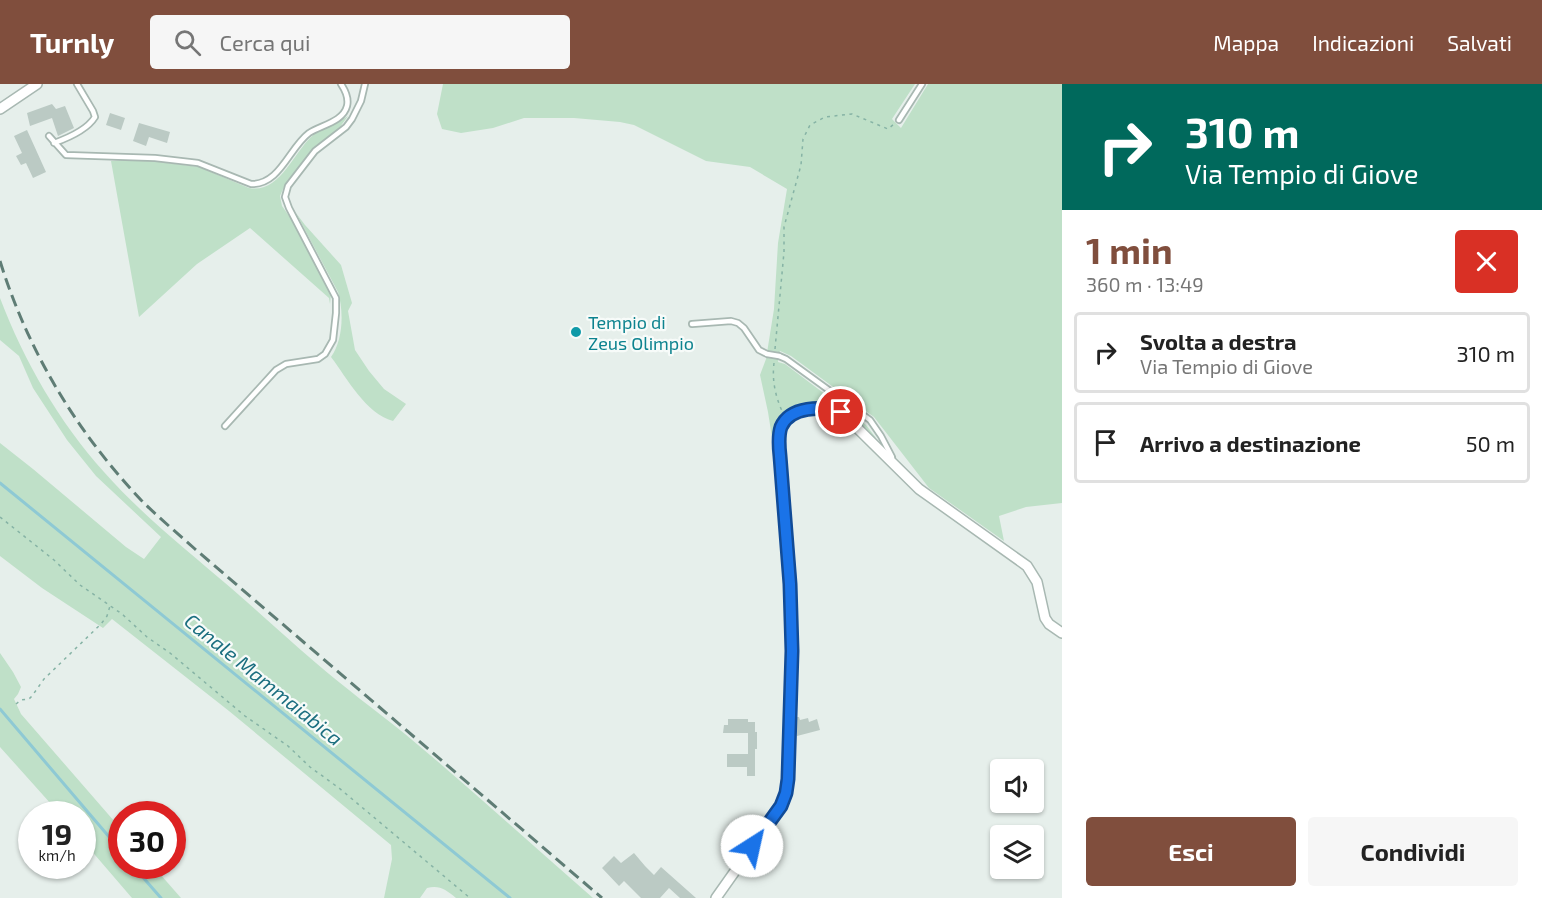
<!DOCTYPE html>
<html lang="it">
<head>
<meta charset="utf-8">
<style>
	body { margin:0; font-family:"Exo 2",sans-serif; background:#f6f6f6; color:#222; height:100vh; display:flex; flex-direction:column; font-size:22px; white-space:nowrap }
	* { box-sizing:border-box; margin:0 }
	p { font-size:20px; color:#767676 }
	.icon { flex:none; width:33px; height:33px; fill:none; stroke:currentColor; stroke-width:2; stroke-linecap:round; stroke-linejoin:round }
	.map { position:relative; flex:1; overflow:hidden }
	.sheet { display:flex; flex-direction:column; background:#fff; width:480px }
	.sheet>* { flex:none }
	.banner { background:#00695c; color:#fff; overflow:hidden }
	.buttons { position:absolute; left:990px; top:675px; display:grid; gap:12px }
	.buttons a { display:grid; place-items:center; width:54px; height:54px; border-radius:6px; background:#fff; box-shadow:0 2px 4px #0004; font-size:30px }
	.speed { position:absolute; left:18px; top:717px; display:flex; gap:12px; font-size:30px; font-weight:700; text-align:center }
	.speed>* { display:grid; place-content:center; width:78px; height:78px; border-radius:50%; background:#fff; box-shadow:0 2px 4px #0004; line-height:1 }
	.speed small { font-size:15px; font-weight:400 }
	.speed .limit { border:9px solid #d22; background:#fff; color:#111 }
	.pin { position:absolute; display:grid; place-items:center; width:51px; height:51px; color:#fff; margin:-26px; border:3px solid #fff; border-radius:50%; box-shadow:0 2px 6px #0007 }
	.me { position:absolute; width:66px; margin:-33px; rotate:35deg; stroke-linejoin:round; filter:drop-shadow(0 0 4px #0008) }
	.turn { display:flex; align-items:center; gap:21px; height:126px; padding:0 24px; font-size:27px }
	.turn .icon { width:78px; height:78px; stroke-width:2.5 }
	.turn b { display:block; font-size:42px; line-height:51px }
	.round { display:grid; place-items:center; flex:none; width:63px; height:63px; border-radius:6px; background:#f6f6f6 }
	.summary { display:flex; align-items:center; justify-content:space-between; height:102px; padding:0 24px }
	h1 { font-size:36px; font-weight:700; line-height:45px; color:#804e3d }
	.button { display:flex; gap:12px; margin-top:auto; padding:12px 24px }
	.button a { flex:1; height:69px; border-radius:6px; background:#804e3d; color:#fff; font-size:24px; font-weight:700; line-height:69px; text-align:center }
	.button a+a { background:#f6f6f6; color:#222 }
	ul { padding:0; list-style:none }
	li { display:flex; align-items:center; gap:18px; height:81px; margin:0 12px 9px; padding:0 12px; border:3px solid #e0e0e0; border-radius:6px }
	li div { flex:1 }
	li b { display:block; font-size:22px }
	li em { font-style:normal }
	header { display:flex; align-items:center; gap:36px; box-sizing:border-box; height:84px; padding:0 30px; background:#804e3d; color:#fff }
	header strong { font-size:28px }
	nav { display:flex; gap:33px; margin-inline-start:auto; font-size:21px }
	.search { width:420px; height:54px; background:#f6f6f6; display:flex; align-items:center; gap:15px; box-sizing:border-box; padding:0 21px; border-radius:6px; color:#767676; font-size:22px }
	main { display:flex; flex:1; min-height:0 }
	.map>svg:first-child { display:block }
</style>
</head>
<body>
<header>
<strong>Turnly</strong>
<div class="search"><svg class="icon" aria-label="search" viewBox="0 0 24 24"><circle cx="10" cy="10" r="6"/><path d="M15 15l6 6"/></svg>Cerca qui</div>
<nav><a>Mappa</a><a>Indicazioni</a><a>Salvati</a></nav>
</header>
<main>
<div class="map">
<svg width="1062" height="814" viewBox="0 0 1062 814">
	<rect width="100%" height="100%" fill="#e6efeb"/>
	<!-- green -->
	<g fill="#bfe0c8">
		<path d="M443,0h472l-23,35 9,9 27,-44h134v419l-36,4 -27,9 5,25 -75,-53 -55,-71 -83,-61 -11,-5 -2,11 7,2 81,61 10,13 -5,-2c-11,-9 -23,-24 -37,-30 -20,-8 -53,1 -60,24 -1,4 -1,9 -1,14l-5,-32 -8,-37 6,-16 8,-50 4,-66 9,-54 -37,-22 -44,-6 -72,-36 -14,-3 -46,-4h-50l-31,10 -32,5 -19,-4 -5,-15z"/>
		<path d="M348,32l-8,11 -29,25 -23,28 -5,9 -3,7 2,10 10,14 39,74 -1,10 -1,-6 -79,-70 -53,36 -58,53 -28,-156 25,-2 63,8 50,21c30,6 44,-34 62,-51 10,-9 26,-13 37,-21z"/>
		<path d="M296,129l9,12 36,40 11,38 -4,8 7,39 14,21 15,18 22,15 -13,17c-27,-7 -46,-43 -62,-64 12,-17 13,-45 7,-65z"/>
		<path d="M0,214c24,63 59,124 104,174 38,43 84,79 127,116 29,25 57,51 85,75 29,25 59,47 89,71 64,53 125,109 188,164h-137c-10,-8 -16,-13 -29,-10l-7,10h-36l8,-39 -1,-14 -162,-134 -117,-92 -9,9 -61,-40 -42,-32v-113l33,26 93,78 18,12 17,-22 -65,-61 -29,-36 -34,-52 -14,-32 -19,-16z"/>
		<path d="M0,569l13,19 8,15 -3,7 -4,5 7,15 100,115 1,37h31l28,32h-49l-49,-57 -1,-27h-22l-60,-67z"/>
	</g>
	<g fill="none" stroke-linecap="round" stroke-linejoin="round">
		<!-- stream -->
		<g stroke="#8ec9d4" stroke-width="3">
			<path d="M0,399l510,415"/>
			<path d="M0,625l122,143"/>
			<path d="M133,782l28,32"/>
		</g>
	</g>
	<!-- building -->
	<g fill="#bbcac4">
		<path d="M52,20l4,5 9,-3 9,22 -16,8 -6,-18 -22,8 -3,-13z"/>
		<path d="M110,29l15,5 -4,12 -15,-5z"/>
		<path d="M139,39l31,9 -3,11 -18,-6 -3,9 -13,-5z"/>
		<path d="M27,46l19,42 -13,6 -7,-15 -5,2 -5,-9 6,-3 -8,-17z"/>
		<path d="M797,633h2l1,3 8,-2 1,4 8,-3 3,11 -23,6z"/>
		<path d="M728,635h20v3h7v10h2v17h-2v27h-8v-9h-20v-13h21v-21h-25l1,-8h4z"/>
		<path d="M634,769l11,13 9,9 7,-8 35,31h-16l-11,-10 -9,10h-19l-17,-17 -5,5 -17,-18 12,-12 7,7z"/>
	</g>
	<g fill="none" stroke-linecap="round" stroke-linejoin="round">
		<!-- lane casing -->
		<g stroke="#a8b8b2" stroke-width="8">
			<g id="lane">
				<path d="M899,36l23,-36"/>
				<path d="M49,52l17,19 89,3 43,5 53,21c29,1 38,-36 58,-51 12,-8 34,-11 38,-27 2,-8 -2,-16 -6,-22"/>
				<path d="M54,59c14,-5 33,-13 41,-26l-2,-6 -16,-27"/>
				<path d="M692,240l39,-3 7,2 6,5 15,22 8,4"/>
				<path d="M779,272l7,3 84,61 11,16 11,21"/>
				<path d="M225,342l51,-56 10,-6 32,-5 7,-5 8,-14 3,-27v-15l-47,-90 -4,-11 3,-11 27,-35 31,-24 6,-8 9,-18 4,-17"/>
			</g>
		</g>
		<!-- street casing -->
		<g stroke="#a8b8b2" stroke-width="12">
			<g id="street">
				<path d="M0,25l37,-25"/>
				<path d="M716,814l65,-92 5,-13 2,-14 4,-128 -1,-67 -12,-146 2,-10 4,-8 7,-5 9,-4 20,-3 20,4 78,77 108,77 10,16 8,36 4,6 13,9"/>
			</g>
		</g>
		<!-- path -->
		<g stroke="#86b3a5" stroke-width="1.5" stroke-dasharray="3 4.5" stroke-linecap="butt">
			<path d="M775,265l9,-97v-25l17,-62 2,-26 7,-14 15,-8 27,-3 36,15 6,-5"/>
			<path d="M774,279c-2,17 1,32 8,48"/>
			<path d="M0,433l54,43 26,25 42,29 25,23 23,16 75,63 43,30 22,21 29,21 131,110"/>
			<path d="M16,620l5,-4 8,-1 3,-3 12,-17 57,-55 6,-8 3,-10"/>
		</g>
		<!-- lane -->
		<use href="#lane" stroke="#fff" stroke-width="4.5"/>
		<!-- street -->
		<use href="#street" stroke="#fff" stroke-width="9"/>
		<!-- rail -->
		<path stroke="#5f7d75" stroke-width="3" stroke-dasharray="12 6" stroke-linecap="butt" d="M0,177c28,90 76,170 141,239 17,17 36,33 54,49l407,349"/>
		<!-- lane-bridge casing -->
		<g stroke="#a8b8b2" stroke-width="8" stroke-linecap="butt">
			<path id="lane-bridge" d="M767,270l12,2"/>
		</g>
		<!-- lane-bridge -->
		<use href="#lane-bridge" stroke="#fff" stroke-width="4.5"/>
	</g>
	<g fill="none" stroke-linecap="round" stroke-linejoin="round">
		<!-- route casing -->
		<g stroke="#114b97" stroke-width="15">
			<path id="route" d="M752,762l29,-40 5,-13 2,-14 4,-128 -2,-67 -10,-128c-1,-9 -2,-20 1,-29 9,-21 41,-21 60,-15"/>
		</g>
		<!-- route -->
		<use href="#route" stroke="#1a73e8" stroke-width="10"/>
	</g>
	<!-- markers -->
	<circle fill="#0f9aa8" stroke="#f7fbf9" stroke-width="2" cx="576" cy="248" r="6"/>
	<g text-anchor="middle" dominant-baseline="central" stroke-width="4.5" stroke-linejoin="round" paint-order="stroke">
		<!-- culture labels -->
		<g font-size="18" fill="#0d838f" stroke="#f7fbf9" text-anchor="start">
			<text x="588" y="238">Tempio di<tspan x="588" dy="21">Zeus Olimpio</tspan></text>
		</g>
		<!-- water labels -->
		<g font-size="20" font-style="italic" fill="#1c6f80" stroke="#f7fbf9">
			<text transform="translate(264 595) rotate(39)">Canale Mammaiabica</text>
		</g>
	</g>
</svg>
<div class="buttons">
<a><svg class="icon" aria-label="sound" viewBox="0 0 24 24"><path d="M4 9h4l5-4v14l-5-4H4zM17 9q2 3 0 6"/></svg></a>
<a><svg class="icon" aria-label="layers" viewBox="0 0 24 24"><path d="M12 4l9 5-9 5-9-5zM3 14l9 5 9-5"/></svg></a>
</div>
<div class="speed"><div>19<small>km/h</small></div><div class="limit">30</div></div>
<div class="pin" style="left:841px;top:328px;background:#d93025"><svg class="icon" aria-label="arrive" viewBox="0 0 24 24"><path d="M6 21V4h12l-3 4 3 4H6"/></svg></div>
<svg class="me" style="left:752px;top:762px" viewBox="-20 -20 40 40"><circle r="19" fill="#fff"/><path d="M0-13L10 11 0 6-10 11z" fill="#1a73e8"/></svg>
</div>
<section class="sheet">
<div class="banner">
<div class="turn"><svg class="icon" aria-label="right" viewBox="0 0 24 24"><path d="M7 20v-9h11M14 6l5 5-5 5"/></svg><div><b>310 m</b>Via Tempio di Giove</div></div>
</div>
<div class="summary"><div><h1>1 min</h1><p>360 m · 13:49</p></div><a class="round" style="background:#d93025;color:#fff"><svg class="icon" aria-label="close" viewBox="0 0 24 24"><path d="M6 6l12 12M18 6L6 18"/></svg></a></div>
<ul>
<li><svg class="icon" aria-label="right" viewBox="0 0 24 24"><path d="M7 20v-9h11M14 6l5 5-5 5"/></svg><div><b>Svolta a destra</b><p>Via Tempio di Giove</p></div><em>310 m</em></li>
<li><svg class="icon" aria-label="arrive" viewBox="0 0 24 24"><path d="M6 21V4h12l-3 4 3 4H6"/></svg><div><b>Arrivo a destinazione</b></div><em>50 m</em></li>
</ul>
<div class="button"><a>Esci</a><a>Condividi</a></div>
</section>
</main>
</body>
</html>
